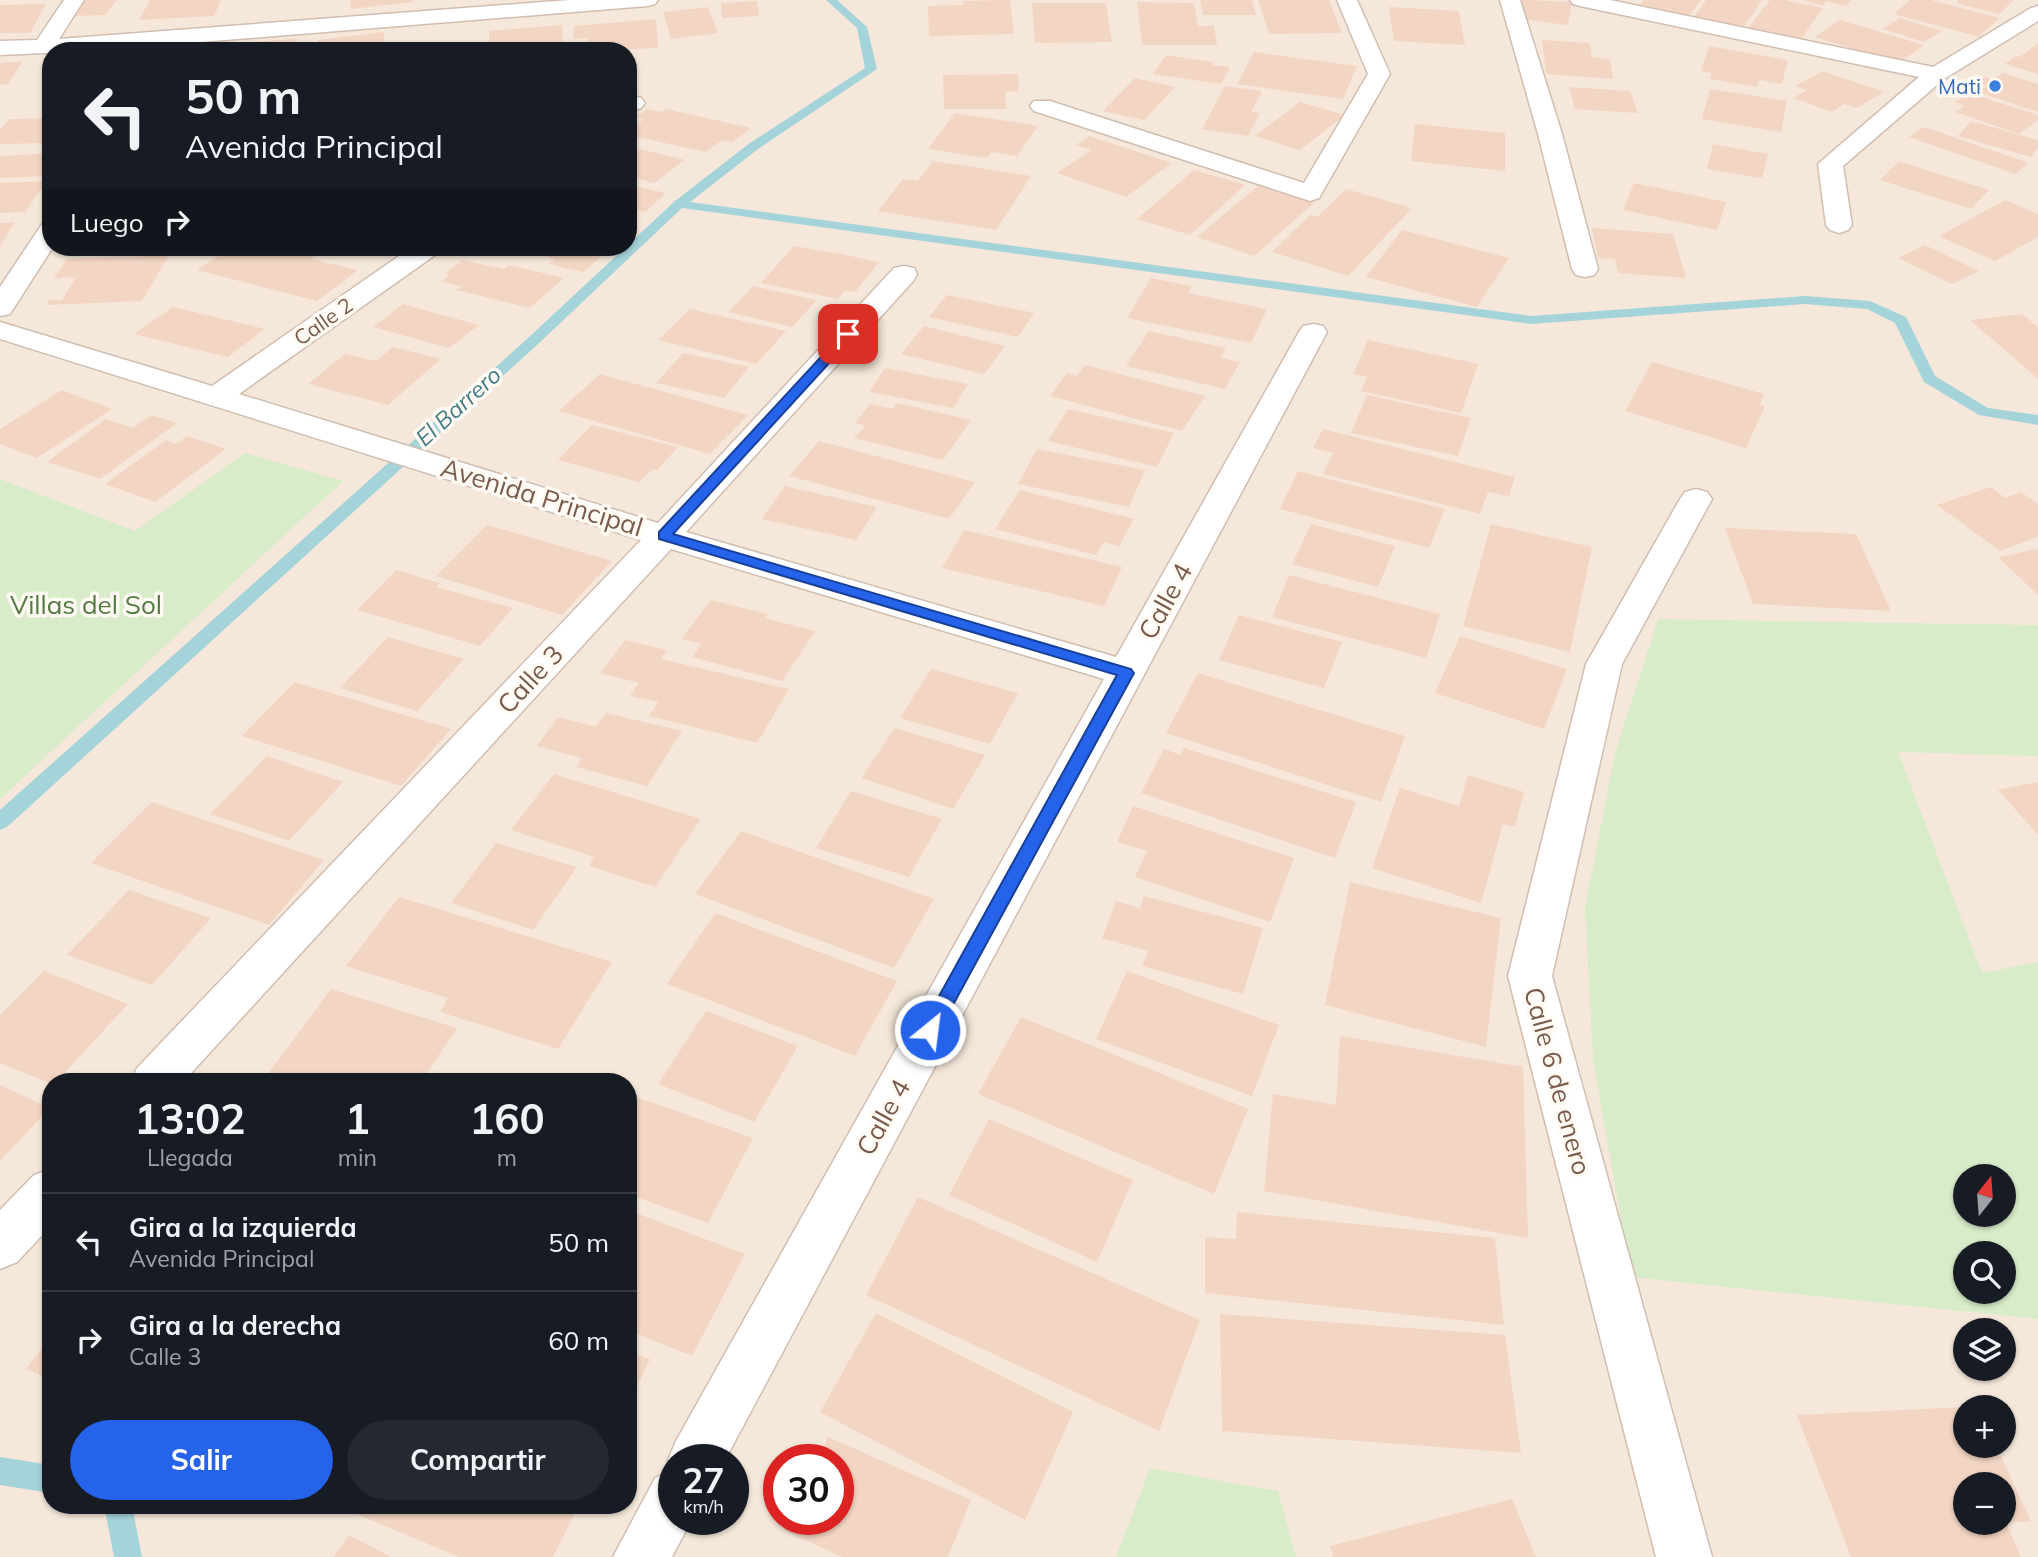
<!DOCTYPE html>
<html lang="es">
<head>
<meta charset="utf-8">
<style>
	body { margin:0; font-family:Mulish,sans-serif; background:#242831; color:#f1f3f6; height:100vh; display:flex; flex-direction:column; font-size:26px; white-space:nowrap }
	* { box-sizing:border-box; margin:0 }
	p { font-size:23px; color:#9ea1a6 }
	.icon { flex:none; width:38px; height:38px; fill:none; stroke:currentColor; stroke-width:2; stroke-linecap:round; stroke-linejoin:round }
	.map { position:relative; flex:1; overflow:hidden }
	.panel { position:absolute; left:42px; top:1073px; width:595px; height:441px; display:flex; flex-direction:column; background:#171b24; border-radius:28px; box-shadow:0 2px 5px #0004 }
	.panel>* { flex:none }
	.guide { position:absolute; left:42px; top:42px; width:595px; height:214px; border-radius:28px; box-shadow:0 2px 5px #0004; background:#171b24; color:#f1f3f6; overflow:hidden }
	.needle { width:46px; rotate:17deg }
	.fabs { position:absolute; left:1953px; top:1164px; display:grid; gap:14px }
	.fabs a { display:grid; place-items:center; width:63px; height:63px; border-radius:50%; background:#171b24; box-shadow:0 2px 5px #0004; font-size:35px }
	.speed { position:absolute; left:658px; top:1444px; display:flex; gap:14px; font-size:35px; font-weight:700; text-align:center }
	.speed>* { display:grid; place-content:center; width:91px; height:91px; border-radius:50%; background:#171b24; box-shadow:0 2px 5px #0004; line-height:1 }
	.speed small { font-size:18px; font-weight:400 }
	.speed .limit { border:10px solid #d22; background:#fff; color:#111 }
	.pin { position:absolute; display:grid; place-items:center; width:60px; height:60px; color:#fff; margin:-30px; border-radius:14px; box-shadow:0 4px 10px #0006 }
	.me { position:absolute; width:77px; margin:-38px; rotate:29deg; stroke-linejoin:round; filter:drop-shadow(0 0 5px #0008) }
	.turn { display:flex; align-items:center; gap:24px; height:147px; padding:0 28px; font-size:32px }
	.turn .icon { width:91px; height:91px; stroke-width:2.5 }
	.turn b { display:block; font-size:49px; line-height:60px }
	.then { display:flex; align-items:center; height:66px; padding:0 28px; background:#0003; gap:14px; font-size:26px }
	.eta { display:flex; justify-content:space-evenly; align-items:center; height:119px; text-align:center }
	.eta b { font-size:42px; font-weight:700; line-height:49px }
	.action { display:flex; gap:14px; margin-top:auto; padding:14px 28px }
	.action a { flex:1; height:80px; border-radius:42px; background:#2563eb; color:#fff; font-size:28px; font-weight:700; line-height:80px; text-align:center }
	.action a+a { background:#242831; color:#f1f3f6 }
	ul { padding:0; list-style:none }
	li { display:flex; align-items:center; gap:21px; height:98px; padding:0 28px; border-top:2px solid #363941 }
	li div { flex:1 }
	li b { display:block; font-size:26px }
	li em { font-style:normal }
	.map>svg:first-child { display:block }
</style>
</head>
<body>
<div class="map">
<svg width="2038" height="1557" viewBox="0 0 2038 1557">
	<rect width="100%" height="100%" fill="#fdf6ec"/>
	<!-- residential -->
	<path fill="#f5e8da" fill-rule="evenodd" d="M0,0h2038v1557h-2038zM51,51h577v196h-577zM51,1082h577v423h-577zM1965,1176h39v38h-39zM1965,1253h39v39h-39zM1965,1330h39v38h-39zM1965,1407h39v39h-39zM674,1460h59v59h-59zM779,1460h59v59h-59zM1965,1484h39v38h-39z"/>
	<!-- green -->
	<g fill="#d8ecc9" fill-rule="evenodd">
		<path d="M245,453l98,28 -343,318v-320l135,52z"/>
		<path d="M1658,619l380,6v131l-140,-4 84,221 56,-11v357l-407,-42 -38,-218 -8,-152 30,-154zM1965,1176h39v38h-39zM1965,1253h39v39h-39z"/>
		<path d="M1150,1468l128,23 18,66h-180z"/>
	</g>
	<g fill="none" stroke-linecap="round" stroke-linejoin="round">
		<!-- stream -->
		<g fill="#a5d3da" fill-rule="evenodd">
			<path d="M826,0h11l30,27 10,42 -119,80 -68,53 841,114 274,-20 65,5 36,16 29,59 53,32 50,7v10l-59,-10 -55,-33 -29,-59 -28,-14 -62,-5 -274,20 -849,-116 -145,137 -530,482 -7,3v-20l527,-471 148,-138 75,-58 115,-75 -8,-40z"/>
			<path d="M0,1457l51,8v28l-51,-8z"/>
			<path d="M104,1505h28l10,52h-28z"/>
		</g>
	</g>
	<!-- building -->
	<g fill="#f3d5c3" fill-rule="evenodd">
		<path d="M83,0h34l-12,15 -34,1z"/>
		<path d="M150,0h71l-7,16 -75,4z"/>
		<path d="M350,0h63v2l-62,7z"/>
		<path d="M1010,0l4,34 -85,2 -1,-30 35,-1v-4z"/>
		<path d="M1200,0h52l4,15h-53z"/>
		<path d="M1258,0h71l13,33 -73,1z"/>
		<path d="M1522,0l50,2 -4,23 -51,-6z"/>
		<path d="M1644,0h57l-12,15 -49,-11z"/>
		<path d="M1706,0h56l-19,28 -49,-11z"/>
		<path d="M1770,0h15l38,8 -22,31 -53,-11z"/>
		<path d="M1803,0h49l-6,6 -20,-5 -4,5z"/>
		<path d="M1910,0h21l68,18 -20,19 -85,-23z"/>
		<path d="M1959,0h55l-15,14 -43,-11z"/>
		<path d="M757,1l2,15 -37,2 -1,-15z"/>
		<path d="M1137,2l57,1 4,23h16l3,19h-75z"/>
		<path d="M1032,3h74l6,39 -77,1z"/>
		<path d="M46,4l-16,29h-30v-28z"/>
		<path d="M708,7l10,26 -47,6 -8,-27z"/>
		<path d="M1389,7l70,4 6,34 -71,-4z"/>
		<path d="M1900,18l42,13 -18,11 -42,-13z"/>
		<path d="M656,19l2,29 -71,3 1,-13 -15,1 1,-13z"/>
		<path d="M1840,20l84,25 -25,18 -84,-26z"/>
		<path d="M562,25l1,26h-74v-20z"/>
		<path d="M384,32l1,19h-66l-1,-11z"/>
		<path d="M297,39l-4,12h-74l3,-7z"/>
		<path d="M1542,40l48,3 2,14 18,2 3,20 -67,-5z"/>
		<path d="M209,43l-3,8h-50l3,-5z"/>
		<path d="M2038,43v31l-33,-10 11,-8 4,1z"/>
		<path d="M1709,46l79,14 -6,24 -23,-4 -2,7 -47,-8 2,-6 -11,-2z"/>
		<path d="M1254,52l103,14 -14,33 -106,-15z"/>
		<path d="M1166,55l48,7 -2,3 18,2 -9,17 -68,-10z"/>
		<path d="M23,61l-15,23 -8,1v-22z"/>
		<path d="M1823,71l61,21 -27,16 -13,-4 -12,8 -39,-14 14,-8 -12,-4z"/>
		<path d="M2003,73l35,11v28l-60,-20 9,-6 -14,-4 9,-6 10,4z"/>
		<path d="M1018,74l1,17 -14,1 1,17h-62l-1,-34z"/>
		<path d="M1135,78l40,9 -31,33 -41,-9z"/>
		<path d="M1225,86l37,5 -11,21 9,1 -12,23 -46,-7z"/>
		<path d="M1569,87l61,4 8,22 -63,-4z"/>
		<path d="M1710,89l77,12 -6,31 -79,-13z"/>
		<path d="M1969,93l69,22v5l-19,14 -64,-22 10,-6 -10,-4z"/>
		<path d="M1300,102l45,13 -45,35 -46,-14z"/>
		<path d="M647,109l15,3 4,-3 85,19 -19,15 -10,-3 -16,12 -78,-17v-4l16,-12 -8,-2z"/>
		<path d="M955,113l83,13 -21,30 -26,-4 -4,6 -59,-9z"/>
		<path d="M51,118v25l-51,1v-14l10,-11z"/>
		<path d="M1971,121l67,19v8l-7,9 -73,-21z"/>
		<path d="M1415,124l90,9v38l-94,-10z"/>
		<path d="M1924,127l105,36 -14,11 -106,-37z"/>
		<path d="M1089,136l83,27 -46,34 -69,-24 35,-23 -16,-5z"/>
		<path d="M1713,144l55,10 -6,24 -55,-9z"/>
		<path d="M628,146l57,14 -31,23 -26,-7z"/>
		<path d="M51,153l-2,23 -49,2v-22z"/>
		<path d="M933,161l98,15 -35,54 -118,-19 25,-32 15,2z"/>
		<path d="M1899,161l90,29 -18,19 -91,-29z"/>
		<path d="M1194,170l51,15 -55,50 -53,-16z"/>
		<path d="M47,181l-22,31 -25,1v-30z"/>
		<path d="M1634,183l92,19 -9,28 -94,-20z"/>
		<path d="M628,185l38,8 -21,19 -17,-4z"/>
		<path d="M1258,186l56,17 -60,53 -57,-19z"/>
		<path d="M1346,189l66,19 -64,68 -76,-24 38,-37 7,2z"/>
		<path d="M2005,200l33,14v23l-43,24 -56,-25z"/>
		<path d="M15,222l-15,24v-23z"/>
		<path d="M1592,228l81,6 13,44 -68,-5 -3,-14 -17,-1z"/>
		<path d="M1402,230l107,28 -32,49 -111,-30z"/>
		<path d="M1925,245l54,26 -27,13 -54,-26z"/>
		<path d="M794,246l47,8 38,8 -24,30 -10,-2 -7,9 -77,-16z"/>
		<path d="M93,247h79l-3,3 -80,2z"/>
		<path d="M231,247h82l11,2 -13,10 47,11 -41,31 -120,-31z"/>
		<path d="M348,247h41l-11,8z"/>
		<path d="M505,247h106l-27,25 -36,-8 7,-5z"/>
		<path d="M169,255l-27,46 -96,4 3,-5h13l14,-23 -22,1 13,-19z"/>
		<path d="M462,260l42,9 5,-4 55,13 -34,30 -74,-18 6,-3 -21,-6 8,-6 -4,-2z"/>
		<path d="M1151,278l41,8 -4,7 79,16 -16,34 -124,-25z"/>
		<path d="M753,286l64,14 -25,27 -64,-15z"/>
		<path d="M947,295l87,18 -16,24 -89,-20z"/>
		<path d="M403,304l14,4 62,17 -30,23 -76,-21z"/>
		<path d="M173,307l92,22 -37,28 -94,-23z"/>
		<path d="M690,309l96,22 -30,33 -98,-24z"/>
		<path d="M2022,314l16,13v52l-68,-59z"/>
		<path d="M924,326l81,20 -21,28 -83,-20z"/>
		<path d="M1149,331l77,17 -5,10 19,4 -15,27 -99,-23z"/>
		<path d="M1368,340l110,24 -17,49 -100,-22 6,-14 -14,-3z"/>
		<path d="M393,347l48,12 -53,46 -80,-21 37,-30 31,7z"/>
		<path d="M683,353l66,14 -25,31 -68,-15z"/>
		<path d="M1652,362l112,32 -4,10 5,2 -19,42 -121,-37z"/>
		<path d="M1085,365l120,31 -23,35 -132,-35 17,-23 10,3z"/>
		<path d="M885,368l83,16 -15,24 -84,-16z"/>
		<path d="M600,374l148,41 -38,39 -151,-43z"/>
		<path d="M62,390l50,19 -75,49 -37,-14v-15z"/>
		<path d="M1367,395l104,23 -13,38 -107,-23z"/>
		<path d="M897,403l74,17 -28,40 -89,-22 11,-12 -10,-3 15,-19 23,5z"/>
		<path d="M1068,409l106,24 -17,34 -109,-26z"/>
		<path d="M151,415l26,8 -77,56 -53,-17 59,-43 27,9z"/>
		<path d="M592,425l86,22 -21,23 -4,-1 -14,13 -81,-22z"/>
		<path d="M1323,429l192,48 -6,19 -21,-4 -8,22 -157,-40 10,-21 -20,-5z"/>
		<path d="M187,436l39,13 -71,53 -50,-18 61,-44 10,4z"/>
		<path d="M819,441l156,41 -26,37 -160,-43z"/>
		<path d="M1037,449l108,21 -16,37 -111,-23z"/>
		<path d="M1298,471l147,38 -16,39 -149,-39z"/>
		<path d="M785,486l8,2 84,19 -21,33 -94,-21z"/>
		<path d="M1991,487l14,11 16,-6 17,12v33l-38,14 -63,-46z"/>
		<path d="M1020,490l114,29 -15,27 -15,-4 -8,13 -101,-26z"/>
		<path d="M1311,524l84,22 -17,41 -86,-23z"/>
		<path d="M1491,524l101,23 -22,105 -107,-26z"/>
		<path d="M487,525l125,36 -50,54 -126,-39z"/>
		<path d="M1725,528l131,6 35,77 -138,-7z"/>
		<path d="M964,530l158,37 -18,39 -162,-38z"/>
		<path d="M2038,549v46l-40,-38z"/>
		<path d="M396,570l44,13 -4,4 77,21 -33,38 -123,-36z"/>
		<path d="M1289,575l151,39 -14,44 -154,-41z"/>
		<path d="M711,600l57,14 -4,4 51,13 -33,50 -90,-24 9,-13 -20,-5z"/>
		<path d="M1239,615l103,27 -18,46 -105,-28z"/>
		<path d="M1460,636l107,33 -23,60 -109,-36z"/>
		<path d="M388,637l76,22 -47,52 -77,-23z"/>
		<path d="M625,640l42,10 -6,9 128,30 -32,54 -108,-27 9,-14 -28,-6 9,-13 -39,-10z"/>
		<path d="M931,669l87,24 -28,51 -90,-26z"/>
		<path d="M1198,673l207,63 -24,66 -215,-69z"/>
		<path d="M295,682l156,47 -50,57 -159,-50z"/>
		<path d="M606,713l76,18 -35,55 -71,-19 6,-9 -45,-12 21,-29 38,10z"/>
		<path d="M895,728l90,27 -32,54 -92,-31z"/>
		<path d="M1184,748l172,54 -21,56 -194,-65 23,-44 17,6z"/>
		<path d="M267,756l76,26 -54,59 -79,-27z"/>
		<path d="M554,774l147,45 -46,68 -66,-21 5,-9 -83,-27z"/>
		<path d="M1468,775l56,17 -9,35 -12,-3 -22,79 -109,-35 28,-80 59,18z"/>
		<path d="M2038,782v53l-40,-45z"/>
		<path d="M851,791l91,28 -33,58 -93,-29z"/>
		<path d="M152,802l172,58 -55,65 -178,-62z"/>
		<path d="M1133,806l161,52 -24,64 -135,-45 12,-26 -30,-9z"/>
		<path d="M741,831l193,68 -40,69 -199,-74z"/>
		<path d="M496,843l81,24 -44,63 -82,-27z"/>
		<path d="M1350,882l151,36 -15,129 -161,-42z"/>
		<path d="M129,890l82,28 -59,67 -85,-30z"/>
		<path d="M1144,896l119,32 -20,66 -101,-28 6,-15 -46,-13 14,-37 24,7z"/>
		<path d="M399,897l213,65 -54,87 -118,-37 8,-14 -102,-32z"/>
		<path d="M715,913l182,68 -42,75 -188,-72z"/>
		<path d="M44,971l84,33 -72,78h-5v2l-51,-21v-48z"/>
		<path d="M1127,971l152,54 -27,71 -156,-57z"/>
		<path d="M331,989l126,39 -36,54h-159z"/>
		<path d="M706,1011l92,35 -44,76 -96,-38z"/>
		<path d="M1021,1017l227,92 -34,85 -236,-100z"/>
		<path d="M1340,1036l183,31 5,171 -264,-47 9,-97 63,11z"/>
		<path d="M0,1085l50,23 -50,53z"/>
		<path d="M628,1094l125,44 -45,85 -80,-29z"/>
		<path d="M989,1119l144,61 -36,82 -148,-67z"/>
		<path d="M918,1197l282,123 -41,111 -293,-136z"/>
		<path d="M628,1210l117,44 -53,102 -64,-26z"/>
		<path d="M1237,1212l258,26 9,87 -299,-32v-56l31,2z"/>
		<path d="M876,1313l197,99 -48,108 -205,-108z"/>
		<path d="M1220,1314l285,21 16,118 -299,-22z"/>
		<path d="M51,1337v42l-25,-10z"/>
		<path d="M628,1352l22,7 -22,46z"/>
		<path d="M1965,1407v39h31l35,75 -25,2 15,34h-170l-54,-142zM1965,1484h39v38h-39z"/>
		<path d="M828,1437l143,63 -23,57h-106l-58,-27 6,-11h48v-59h-20z"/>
		<path d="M1512,1499l24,58h-203l-3,-11z"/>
		<path d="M335,1505h244l-26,52h-94z"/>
		<path d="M349,1535l42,22h-57z"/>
	</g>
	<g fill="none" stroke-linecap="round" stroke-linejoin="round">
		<!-- street casing -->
		<g stroke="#d1beb0" stroke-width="3">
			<g id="street">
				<path d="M64,0h20l-25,39 510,-39h89l-3,4 -7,2 -559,45 -89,4v-14l37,-1z"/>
				<path d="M1337,0h20l33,74 -71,124 -9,3 -9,-3 -267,-87 -4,-5 4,-5h16l254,82 64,-109z"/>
				<path d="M1500,0h20l42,134 36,135 -4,6 -9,2 -9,-2 -4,-6 -34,-135z"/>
				<path d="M1570,0h40l323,67 98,-59 7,-2v15l-94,58 -101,87 9,59 -4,5 -9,3 -9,-3 -4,-5 -8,-61 101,-87 -339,-71 -7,-2z"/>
				<path d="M633,96l8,2 4,5 -4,5 -13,5v-16z"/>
				<path d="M51,222v25h2l-43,67 -10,2v-29l42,-63z"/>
				<path d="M412,247h30l-4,6 -199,141 419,129 236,-255 10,-2 10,2 3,6 -3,6 -228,252 430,125 183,-325 4,-6 10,-2 10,2 4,6 -602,1128h-51v59h18l-20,38h-59l42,-79 17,-8 -4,-10 8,-19 428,-762 -433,-130 -488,533h-52l6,-14 504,-528 -641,-201v-17l212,64z"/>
				<path d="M1696,489l11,3 5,7 -90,165 -70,312 160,581h-56l-148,-581 78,-312 94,-165 5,-7z"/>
				<path d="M51,1169v57l-34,36 -17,7v-59l34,-35z"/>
			</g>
		</g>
		<!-- street -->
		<use href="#street" fill="#fff" fill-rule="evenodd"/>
	</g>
	<!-- route -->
	<path fill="#2563eb" stroke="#184099" stroke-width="2" d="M848,331l6,3 -1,3 -180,197 458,135 3,4 -198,363 -6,2 -7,-2 -2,-6 2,-5 194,-350 -458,-136v-7l185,-200z"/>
	<!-- markers -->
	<circle fill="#3f7fe0" stroke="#fffaf3" stroke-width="2.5" cx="1995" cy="86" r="7"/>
	<g text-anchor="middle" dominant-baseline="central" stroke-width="7" stroke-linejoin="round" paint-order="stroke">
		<!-- far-shop labels -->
		<g font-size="21" fill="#366cbe" stroke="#fffaf3" text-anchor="end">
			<text x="1981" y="86">Mati</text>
		</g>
		<!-- far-street labels -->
		<g font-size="21" fill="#7a5c4d" stroke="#fffaf3">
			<text transform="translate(323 321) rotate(-35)">Calle 2</text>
		</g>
		<!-- far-water labels -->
		<g font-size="23" font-style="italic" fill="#437c86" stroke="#fffaf3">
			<text transform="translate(458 406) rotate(-42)">El Barrero</text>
		</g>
		<!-- street labels -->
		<g font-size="26" fill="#7a5c4d" stroke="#fffaf3">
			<text transform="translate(542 497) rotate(17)">Avenida Principal</text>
			<text transform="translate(1165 601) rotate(-61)">Calle 4</text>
			<text transform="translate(530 679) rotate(-47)">Calle 3</text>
			<text transform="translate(1558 1081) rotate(75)">Calle 6 de enero</text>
			<text transform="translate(883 1117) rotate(-61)">Calle 4</text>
		</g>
		<!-- park labels -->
		<g font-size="26" fill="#537a41" stroke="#fffaf3">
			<text x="86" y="604">Villas del Sol</text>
		</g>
	</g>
</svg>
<div class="fabs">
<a><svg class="needle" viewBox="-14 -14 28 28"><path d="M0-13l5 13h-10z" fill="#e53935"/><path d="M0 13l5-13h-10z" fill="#9ea1a6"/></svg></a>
<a><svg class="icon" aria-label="search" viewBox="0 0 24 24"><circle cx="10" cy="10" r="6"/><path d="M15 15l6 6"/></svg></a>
<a><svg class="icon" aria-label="layers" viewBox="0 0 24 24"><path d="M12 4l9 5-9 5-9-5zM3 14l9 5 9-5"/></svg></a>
<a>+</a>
<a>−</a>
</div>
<div class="speed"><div>27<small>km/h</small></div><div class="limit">30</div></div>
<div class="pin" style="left:848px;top:334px;background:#d93025"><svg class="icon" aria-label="arrive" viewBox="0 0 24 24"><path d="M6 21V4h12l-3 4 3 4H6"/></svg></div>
<svg class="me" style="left:930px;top:1030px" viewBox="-20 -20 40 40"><circle r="17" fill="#2563eb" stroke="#fff" stroke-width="3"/><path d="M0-11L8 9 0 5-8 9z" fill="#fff"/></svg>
<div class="guide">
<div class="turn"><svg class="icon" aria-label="left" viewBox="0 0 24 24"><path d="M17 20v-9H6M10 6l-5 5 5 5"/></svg><div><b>50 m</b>Avenida Principal</div></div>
<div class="then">Luego<svg class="icon" aria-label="right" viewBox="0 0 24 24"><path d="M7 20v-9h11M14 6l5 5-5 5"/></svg></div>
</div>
<section class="panel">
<div class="eta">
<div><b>13:02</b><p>Llegada</p></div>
<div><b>1</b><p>min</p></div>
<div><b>160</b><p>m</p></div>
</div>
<ul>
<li><svg class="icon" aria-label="left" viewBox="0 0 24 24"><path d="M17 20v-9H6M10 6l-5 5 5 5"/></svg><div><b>Gira a la izquierda</b><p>Avenida Principal</p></div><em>50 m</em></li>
<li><svg class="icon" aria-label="right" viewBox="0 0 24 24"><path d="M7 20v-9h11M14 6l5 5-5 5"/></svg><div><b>Gira a la derecha</b><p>Calle 3</p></div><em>60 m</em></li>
</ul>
<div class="action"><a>Salir</a><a>Compartir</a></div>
</section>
</div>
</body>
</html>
